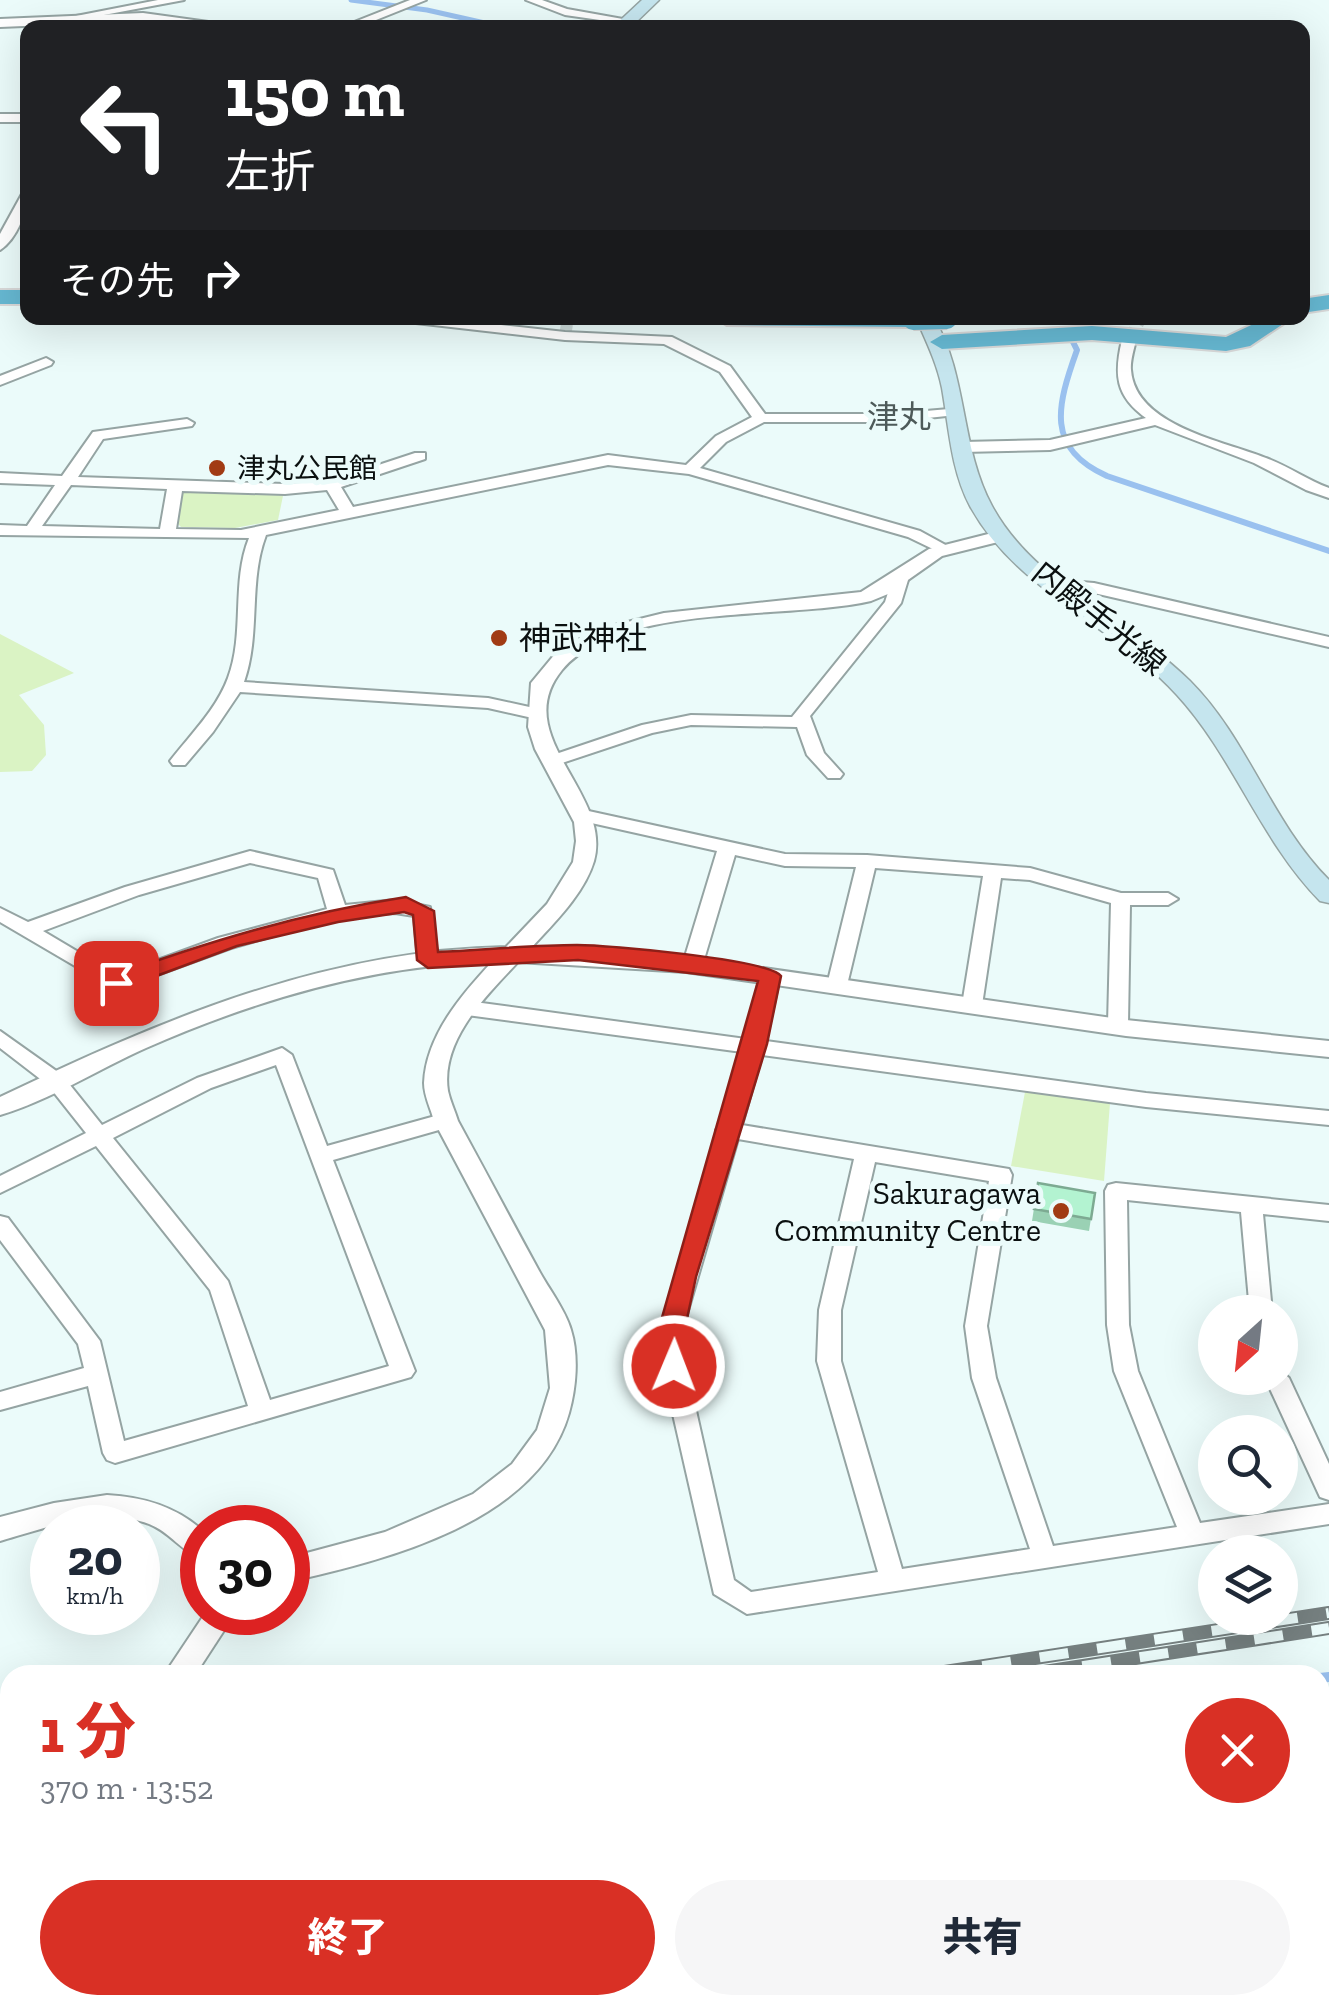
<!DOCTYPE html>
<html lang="ja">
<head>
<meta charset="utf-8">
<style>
	body { margin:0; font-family:"Zilla Slab","Noto Sans JP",serif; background:#f6f6f7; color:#1f2937; height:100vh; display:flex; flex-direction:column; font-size:38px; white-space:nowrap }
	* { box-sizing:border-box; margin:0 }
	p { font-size:32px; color:#747a83 }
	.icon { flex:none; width:55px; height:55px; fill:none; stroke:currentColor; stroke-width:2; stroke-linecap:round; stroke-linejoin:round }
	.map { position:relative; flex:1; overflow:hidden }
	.side { position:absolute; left:0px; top:1665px; width:1330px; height:350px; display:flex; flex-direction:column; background:#fff; border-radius:30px 30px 0 0; box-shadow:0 10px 40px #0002 }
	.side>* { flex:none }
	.hud { position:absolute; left:20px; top:20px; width:1290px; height:305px; border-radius:20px; box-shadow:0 10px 40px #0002; background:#202124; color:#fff; overflow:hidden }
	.needle { width:65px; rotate:207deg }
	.buttons { position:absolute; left:1198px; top:1295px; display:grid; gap:20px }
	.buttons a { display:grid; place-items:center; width:100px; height:100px; border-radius:50%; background:#fff; box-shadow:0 10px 40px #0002; font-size:50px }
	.speed { position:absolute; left:30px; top:1505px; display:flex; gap:20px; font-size:50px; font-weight:700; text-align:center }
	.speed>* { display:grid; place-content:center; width:130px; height:130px; border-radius:50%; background:#fff; box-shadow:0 10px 40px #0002; line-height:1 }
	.speed small { font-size:25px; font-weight:400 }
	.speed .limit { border:15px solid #d22; background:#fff; color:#111 }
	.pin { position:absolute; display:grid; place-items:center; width:85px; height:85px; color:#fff; margin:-42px; border-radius:20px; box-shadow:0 5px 15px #0006 }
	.me { position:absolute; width:110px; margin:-55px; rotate:1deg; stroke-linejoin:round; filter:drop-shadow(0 0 8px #0008) }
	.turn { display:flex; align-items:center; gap:35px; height:210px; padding:0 40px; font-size:45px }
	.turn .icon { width:130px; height:130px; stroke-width:2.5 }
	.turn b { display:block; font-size:70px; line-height:85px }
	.then { display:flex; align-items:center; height:95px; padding:0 40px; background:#0003; gap:20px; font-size:38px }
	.round { display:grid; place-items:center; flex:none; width:105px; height:105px; border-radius:52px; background:#f6f6f7 }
	.overview { display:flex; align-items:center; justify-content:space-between; height:170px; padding:0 40px }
	h1 { font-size:60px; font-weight:800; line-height:75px; color:#d93025 }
	.cta { display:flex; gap:20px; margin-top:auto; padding:20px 40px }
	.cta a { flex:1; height:115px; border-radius:60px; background:#d93025; color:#fff; font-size:40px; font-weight:800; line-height:115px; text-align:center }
	.cta a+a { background:#f6f6f7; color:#1f2937 }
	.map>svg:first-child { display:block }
</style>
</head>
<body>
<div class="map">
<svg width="1329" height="2015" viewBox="0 0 1329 2015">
	<rect width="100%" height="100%" fill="#ebfbfa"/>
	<!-- green -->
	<g fill="#daf3c4">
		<path d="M183,488l101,3 -6,29 -43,8 -54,-1 -5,-5z"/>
		<path d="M0,634l74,39 -55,22 25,30 2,30 -14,16 -32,1z"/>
		<path d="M1025,1092l85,11 -6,78 -93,-15z"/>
		<path d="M10,1986v19h232l2,10h-244v-28z"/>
	</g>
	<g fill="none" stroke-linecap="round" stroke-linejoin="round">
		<!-- stream-far2 -->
		<path stroke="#9ac1ef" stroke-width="5" d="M351,0l76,10 80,18"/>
		<!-- stream-far1 -->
		<path stroke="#9ac1ef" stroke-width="6" d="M1072,340l5,10c-20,56 -32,98 30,126l222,75"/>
		<!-- stream -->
		<g stroke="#9ac1ef" stroke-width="10">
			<path d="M1320,1678l9,-1"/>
			<path d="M0,1875l10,-2"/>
		</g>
		<!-- minor-tunnel -->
		<g stroke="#c9d8d7" stroke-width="12" stroke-dasharray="12 6" stroke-linecap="butt">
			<path d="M565,336l3,-18"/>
			<path d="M1129,340l12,-22"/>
		</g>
		<!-- minor casing -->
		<g stroke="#95a4a3" stroke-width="4">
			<g id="minor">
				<path d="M158,0h26l-107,20 -6,-3z"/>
				<path d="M410,0h16l-70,28h-17z"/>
				<path d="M526,0h16l25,9 67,12 -6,3 -63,-9z"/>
				<rect x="0" y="114" width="28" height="8"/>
				<path d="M28,190c0,20 -11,49 -28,60v-16l22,-40z"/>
				<path d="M400,318h39l126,14 107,5 58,29 35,48h125l71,-6 2,3 -7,4 -66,7h-126l-38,20 -26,26 220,63 31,17 -2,3h-12l-29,-14 -219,-63 -81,-9 -342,70c-18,47 -5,99 -22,147l244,16 55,12 3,4 -9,5 -49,-11 -248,-16 -27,40 -28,33h-12l-3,-4c21,-27 46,-51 58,-83 17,-45 3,-95 21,-140l-249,-3v-10l27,1 28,-41 -55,-2v-10l62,3 31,-44 94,-13 7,4 -2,3 -89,13 -25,38 207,7 45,-3 85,-28h10v6l-84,28 12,20 255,-52 78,10 30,-29 36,-19 -32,-45 -56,-28 -99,-4 -158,-18zM71,485l96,4 -7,40 -118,-3zM327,490l12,20 -98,20 -65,-1 6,-38 103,3z"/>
				<path d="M1129,336l7,4c-2,9 -6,21 -5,30 4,56 93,71 135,88 22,8 41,22 63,30v10l-23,-8 -52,-27 -99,-38 -105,25 -87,2 -8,-5 8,-5 87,-2 96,-22c-31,-22 -32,-44 -24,-78z"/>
				<path d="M46,358l7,4 -2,3 -51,20v-9z"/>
				<path d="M900,575l8,5 -7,23 -91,113 14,37 19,21 -3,4h-12l-21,-23 -10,-28 -106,-2 -39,8 -99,33 -9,-5 3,-4 95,-32 49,-10 101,2 93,-115 7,-22z"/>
				<path d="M1057,580l37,3 235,54v10l-235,-54 -43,-5 -2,-3z"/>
				<path d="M584,810l201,44 82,1 163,13 91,25h47l10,6 -10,6h-38l-2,119 -10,7 -10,-7 3,-121 -81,-23 -29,-2 -19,127 -10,7 -10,-7 21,-129 -108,-8 -28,117 -10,7 -10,-7 29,-118 -71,-1 -50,-11 -32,108 -10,7 -10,-7 34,-112 -139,-31 -3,-4z"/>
				<path d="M250,851l83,19 12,35 50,-5 35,7 8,53 -10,7 -10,-7 -4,-44 -19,-3 -37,3 -43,8 -84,24 -115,42 -116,-68v-14l28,14 97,-35zM250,863l68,15 9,31 -109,29 -101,37 -74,-44 96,-36z"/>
				<path d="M770,969l10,7 -14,65 380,52 183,18v14l-183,-18 -384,-52 -20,70 267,44 3,6 -25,151 9,52 57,168 124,-19 -63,-156 -7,-46 -2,-134 3,-6 8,-2 213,22v16l-66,-7 9,98h-22l-9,-100 -114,-12 2,125 9,46 62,152 129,-19v20l-582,90 -33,-20 -52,-228 -1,-38 57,-195 -2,-3 5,-6 21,-72 -275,-37 -10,-7 10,-7 279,38 14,-63zM738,1139l116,20 -35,151 -2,51 61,211 -127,20 -17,-12 -48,-214 -3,-38zM875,1162l114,19 -24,145 7,52 58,171 -128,20 -61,-208v-51z"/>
				<path d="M0,1031l62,44 40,50 95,-47 85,-30 10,7 35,91 119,-33 7,3 3,5 -3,5 -120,34 82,211 -4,6 -296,86 -8,-3 -4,-7 -15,-67 -88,24v-18l84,-24 -6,-24 -78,-104v-24l8,2 92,123 24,100 124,-35 -38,-116 -114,-144 -96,47v-17l86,-43 -38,-48 -48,-37zM276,1065l113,301 -119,34 -42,-119 -115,-143 98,-50z"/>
				<path d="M1280,1370l9,8 40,86v36l-9,-3 -55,-119h15z"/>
				<path d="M1329,1765v24l-9,2v-24z"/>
				<path d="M564,2005h28l-1,10h-28z"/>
				<path d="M1157,2005h28l3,10h-28z"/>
			</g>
		</g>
		<!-- tertiary casing -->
		<g stroke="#95a4a3" stroke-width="4">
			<g id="tertiary">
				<path d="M143,13l109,15h-47l-62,-7 -143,6v-8z"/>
				<path d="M1000,531l9,5 -3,4 -64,16 -54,38 -17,7c-82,19 -253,1 -309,69 -54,66 51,123 32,191 -10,33 -39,61 -62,86l154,10 440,63 203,21v16l-203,-21 -440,-64 -168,-10c-31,33 -78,78 -70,129 2,10 7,20 10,30 27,49 53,99 80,148 10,19 27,40 33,61 8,26 5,58 -2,83 -31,109 -183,147 -281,169v-24l97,-26 88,-38 39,-30 25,-34 13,-42 -5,-58 -111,-209c-3,-12 -10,-25 -10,-38 2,-47 37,-88 68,-121 -120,3 -237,38 -346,86 -47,21 -98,53 -146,67v-18c161,-77 325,-147 506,-150l41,-43 26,-42 3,-21 -2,-19 -39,-73 -7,-22 3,-44 29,-35 43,-20 61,-15 197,-21 68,-43z"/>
				<path d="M107,1495c36,2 68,11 95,35v29c-20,-7 -32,-27 -53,-35 -46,-18 -104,4 -149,17v-24l54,-14z"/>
				<path d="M206,1612h30l-41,63h-31z"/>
			</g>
		</g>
		<!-- secondary casing -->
		<g stroke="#95a4a3" stroke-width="3">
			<g id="secondary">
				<path d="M642,0h17l-29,28h-18z"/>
				<path d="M916,318h18c34,58 26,129 58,188 42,78 137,114 198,175 58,58 81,141 139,199v23l-9,-2c-60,-61 -86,-144 -143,-206 -63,-70 -160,-103 -207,-189 -19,-36 -21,-78 -28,-118 -5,-25 -16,-47 -26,-70z"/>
			</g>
		</g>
		<!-- primary casing -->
		<g stroke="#d8d9d9" stroke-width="4">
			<g id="primary">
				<path d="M10,1928v40l-10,1v-40z"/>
				<path d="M910,2005h110l5,10h-110z"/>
			</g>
		</g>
		<!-- trunk casing -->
		<g stroke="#d8d9d9" stroke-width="4">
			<g id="trunk">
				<rect x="0" y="290" width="28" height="14"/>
				<path d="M1329,295v14l-27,4v-14z"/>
				<path d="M716,318h207l1,2 -11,7 -186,-2z"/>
				<path d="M1266,318h26l-42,28 -24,5 -134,-11 -150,9 -12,-7 12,-7 150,-9 134,11z"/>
			</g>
		</g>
		<!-- minor -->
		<use href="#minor" fill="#fff" fill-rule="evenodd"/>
		<!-- tertiary -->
		<use href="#tertiary" fill="#fff" fill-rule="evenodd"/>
		<!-- secondary -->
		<use href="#secondary" fill="#c5e5ee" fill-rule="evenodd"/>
		<!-- primary -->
		<use href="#primary" fill="#8ccadd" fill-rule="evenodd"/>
		<!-- trunk -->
		<use href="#trunk" fill="#66b8d2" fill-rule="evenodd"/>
		<!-- rail casing -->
		<g stroke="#768080" stroke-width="14">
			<g id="rail">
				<path d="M925,1675l404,-62"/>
				<path d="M1025,1675l304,-47"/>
				<path d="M0,1817l10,-2"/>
				<path d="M0,1834l10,-2"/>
			</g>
		</g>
		<!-- rail -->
		<use href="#rail" stroke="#ebfbfa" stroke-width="10" stroke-dasharray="29" stroke-linecap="butt"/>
		<!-- trunk-bridge casing -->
		<g stroke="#d8d9d9" stroke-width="22" stroke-linecap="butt">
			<path id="trunk-bridge" d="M913,320l34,-1"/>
		</g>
		<!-- trunk-bridge -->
		<use href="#trunk-bridge" stroke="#66b8d2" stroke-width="20"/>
	</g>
	<!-- wall -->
	<path fill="#9ad1b4" d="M1038,1183l57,10 -6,38 -57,-10z"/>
	<!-- building -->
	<path fill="#b3f3d1" stroke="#7daa92" stroke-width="2.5" d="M1038,1183l57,10 -4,26 -57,-10z"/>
	<!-- route -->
	<path fill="#d93025" stroke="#8d1f18" stroke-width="2.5" d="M406,897l28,14 4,41c46,-2 93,-7 139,-7 31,0 190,14 204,31l-14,68 -71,233 -11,51 2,38 -4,8h-18l-6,-46 99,-347 -180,-21 -150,8 -11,-8 -4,-45 -9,-3 -66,10 -101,24 -121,45 -11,-8 3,-5c98,-36 194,-65 298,-81z"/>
	<!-- markers -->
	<g fill="#a13b14" stroke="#ebfbfa" stroke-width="4">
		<circle cx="217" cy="468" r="10"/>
		<circle cx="499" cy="638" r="10"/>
		<circle cx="1061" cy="1211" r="10"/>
	</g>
	<g text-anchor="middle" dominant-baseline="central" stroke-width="10" stroke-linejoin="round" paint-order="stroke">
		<!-- far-poi labels -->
		<g font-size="28" fill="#0b1010" stroke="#ebfbfa" text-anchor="start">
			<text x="237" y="468">津丸公民館</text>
		</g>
		<!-- far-quarter labels -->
		<g font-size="32" fill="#4d5a59" stroke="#ebfbfa">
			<text x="899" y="417">津丸</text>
		</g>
		<!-- street labels -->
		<g font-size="32" fill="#0b1010" stroke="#ebfbfa">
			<text transform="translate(1099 618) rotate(39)">内殿手光線</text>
		</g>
		<!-- poi labels -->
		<g font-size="32" fill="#0b1010" stroke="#ebfbfa" text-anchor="start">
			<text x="519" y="638">神武神社</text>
			<text x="1041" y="1193" text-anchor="end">Sakuragawa<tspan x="1041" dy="37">Community Centre</tspan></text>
		</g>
	</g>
</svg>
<div class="buttons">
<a><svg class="needle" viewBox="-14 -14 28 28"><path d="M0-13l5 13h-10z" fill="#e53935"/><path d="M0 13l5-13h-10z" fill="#747a83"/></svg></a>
<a><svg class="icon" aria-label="search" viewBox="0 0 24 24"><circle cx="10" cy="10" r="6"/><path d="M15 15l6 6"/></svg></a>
<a><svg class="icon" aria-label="layers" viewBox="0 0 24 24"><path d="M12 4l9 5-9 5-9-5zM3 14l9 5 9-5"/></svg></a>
</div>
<div class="speed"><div>20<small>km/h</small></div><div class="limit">30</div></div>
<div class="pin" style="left:116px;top:983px;background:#d93025"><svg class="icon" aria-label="arrive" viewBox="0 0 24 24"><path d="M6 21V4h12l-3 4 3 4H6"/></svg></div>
<svg class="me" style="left:674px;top:1366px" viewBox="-20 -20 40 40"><circle r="17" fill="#d93025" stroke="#fff" stroke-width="3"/><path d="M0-11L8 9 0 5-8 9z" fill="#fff"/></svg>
<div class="hud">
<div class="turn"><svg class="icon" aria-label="left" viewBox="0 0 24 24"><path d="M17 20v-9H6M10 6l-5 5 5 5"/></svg><div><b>150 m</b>左折</div></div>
<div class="then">その先<svg class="icon" aria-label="right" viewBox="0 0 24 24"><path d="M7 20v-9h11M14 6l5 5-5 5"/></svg></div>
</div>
<section class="side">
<div class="overview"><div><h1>1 分</h1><p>370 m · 13:52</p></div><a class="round" style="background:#d93025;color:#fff"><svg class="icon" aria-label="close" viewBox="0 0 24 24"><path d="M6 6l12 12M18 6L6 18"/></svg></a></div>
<div class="cta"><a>終了</a><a>共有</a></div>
</section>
</div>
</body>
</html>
